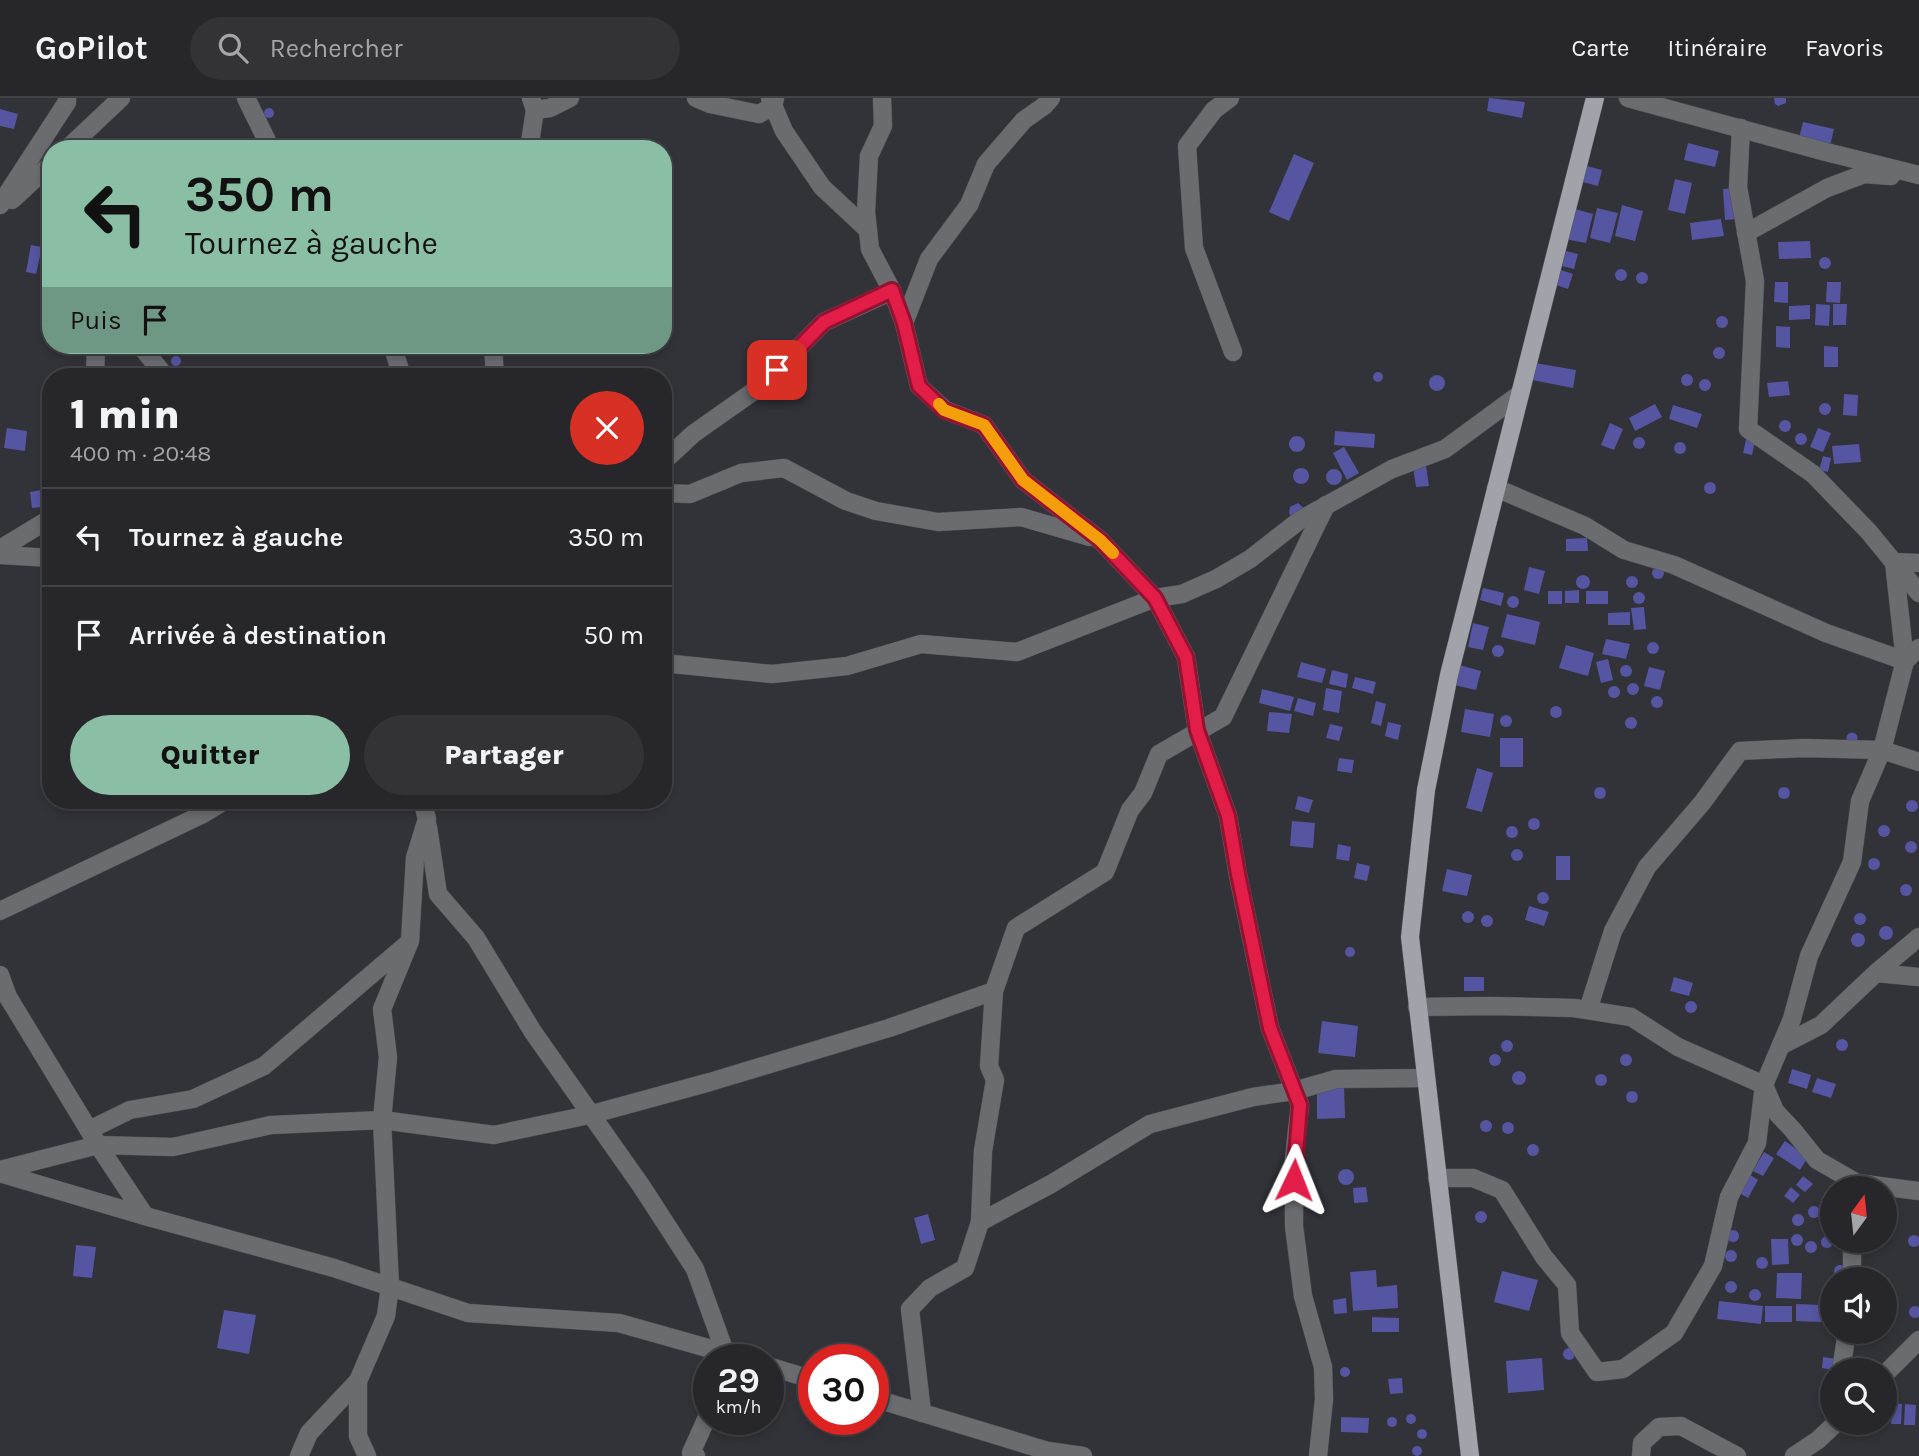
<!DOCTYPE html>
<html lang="fr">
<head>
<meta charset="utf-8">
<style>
	body { margin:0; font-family:Karla,sans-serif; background:#323237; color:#f1f3f6; height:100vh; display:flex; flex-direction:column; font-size:26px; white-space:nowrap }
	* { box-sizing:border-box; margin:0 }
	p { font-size:23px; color:#a4a5a9 }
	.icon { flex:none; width:38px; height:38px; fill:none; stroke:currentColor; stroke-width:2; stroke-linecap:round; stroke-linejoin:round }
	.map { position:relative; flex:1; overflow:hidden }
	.details { position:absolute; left:42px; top:270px; width:630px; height:441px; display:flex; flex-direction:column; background:#26262b; border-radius:28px; box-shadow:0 4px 10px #0003,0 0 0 2px #424347 }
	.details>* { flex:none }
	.hud { position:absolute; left:42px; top:42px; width:630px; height:214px; border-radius:28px; box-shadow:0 4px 10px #0003,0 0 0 2px #424347; background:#8abfa5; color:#111; overflow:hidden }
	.needle { width:46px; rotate:15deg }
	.buttons { position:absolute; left:1820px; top:1078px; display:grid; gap:14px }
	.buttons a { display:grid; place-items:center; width:77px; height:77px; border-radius:50%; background:#26262b; box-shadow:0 4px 10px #0003,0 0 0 2px #424347; font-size:35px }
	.speed { position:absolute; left:693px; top:1246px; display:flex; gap:14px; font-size:35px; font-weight:700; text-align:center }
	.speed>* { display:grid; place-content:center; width:91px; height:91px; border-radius:50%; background:#26262b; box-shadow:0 4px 10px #0003,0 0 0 2px #424347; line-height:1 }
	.speed small { font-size:18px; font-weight:400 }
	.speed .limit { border:10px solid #d22; background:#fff; color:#111 }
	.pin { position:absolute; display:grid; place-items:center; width:60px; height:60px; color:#fff; margin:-30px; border-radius:14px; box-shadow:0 4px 10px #0006 }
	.me { position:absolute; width:77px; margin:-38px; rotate:2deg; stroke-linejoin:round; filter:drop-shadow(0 0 5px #0008) }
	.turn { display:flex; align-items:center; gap:24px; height:147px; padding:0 28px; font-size:32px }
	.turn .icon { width:91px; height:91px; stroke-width:2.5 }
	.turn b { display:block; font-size:49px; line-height:60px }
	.then { display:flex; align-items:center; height:66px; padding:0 28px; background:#0003; gap:14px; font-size:26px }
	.round { display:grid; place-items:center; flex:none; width:74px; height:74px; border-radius:37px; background:#323237 }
	.overview { display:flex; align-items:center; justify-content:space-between; height:119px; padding:0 28px }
	h1 { font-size:42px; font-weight:800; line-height:52px }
	.cta { display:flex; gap:14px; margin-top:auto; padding:14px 28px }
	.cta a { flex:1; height:80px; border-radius:42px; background:#8abfa5; color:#111; font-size:28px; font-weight:800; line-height:80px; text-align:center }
	.cta a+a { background:#323237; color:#f1f3f6 }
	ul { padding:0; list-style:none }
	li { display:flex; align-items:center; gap:21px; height:98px; padding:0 28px; border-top:2px solid #424347 }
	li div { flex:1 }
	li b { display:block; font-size:26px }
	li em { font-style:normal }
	header { display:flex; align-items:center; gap:42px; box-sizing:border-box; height:98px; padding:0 35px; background:#26262b; border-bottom:2px solid #424347 }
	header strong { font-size:33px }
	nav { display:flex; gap:38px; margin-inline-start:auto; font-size:24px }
	.search { width:490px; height:63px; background:#323237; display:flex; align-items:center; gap:18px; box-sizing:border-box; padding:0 24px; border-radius:38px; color:#a4a5a9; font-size:26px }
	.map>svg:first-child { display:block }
</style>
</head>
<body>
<header>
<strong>GoPilot</strong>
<div class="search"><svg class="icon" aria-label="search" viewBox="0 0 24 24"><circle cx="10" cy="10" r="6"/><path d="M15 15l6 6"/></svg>Rechercher</div>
<nav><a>Carte</a><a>Itinéraire</a><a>Favoris</a></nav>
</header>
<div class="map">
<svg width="1919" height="1358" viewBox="0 0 1919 1358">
	<rect width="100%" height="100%" fill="#323239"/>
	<!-- building -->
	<g fill="#5555a2">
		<path d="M1489,0l36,4 -3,16 -35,-7z"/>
		<path d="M1774,0h12v5l-8,3 -3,-2z"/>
		<circle cx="269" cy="15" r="5"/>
		<path d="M0,11l18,5 -4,15 -14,-3z"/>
		<path d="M1803,24l31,7 -4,17 -31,-8z"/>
		<path d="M1688,45l31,8 -4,16 -31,-7z"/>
		<path d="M1294,56l20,9 -25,58 -20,-9z"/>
		<path d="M1583,67l19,5 -4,16 -19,-5z"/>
		<path d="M1675,81l17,4 -7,31 -17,-4z"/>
		<path d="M1735,90l2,31 -12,1 -2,-31z"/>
		<path d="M1622,107l21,6 -8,30 -20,-5z"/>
		<path d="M1572,110l21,6 -7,29 -21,-4z"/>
		<path d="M1597,110l21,5 -8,30 -20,-5z"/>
		<path d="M1721,121l3,17 -32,4 -2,-17z"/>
		<path d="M1810,143l1,17 -32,1 -1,-17z"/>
		<path d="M31,147l11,2 -6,27 -10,-2z"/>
		<path d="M1566,153l12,3 -4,15 -12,-3z"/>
		<circle cx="1825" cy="165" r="6"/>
		<circle cx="1621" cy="177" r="6"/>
		<path d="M1561,172l12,4 -5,15 -12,-4z"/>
		<circle cx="1642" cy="180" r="6"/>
		<path d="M1775,184h13v21l-14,-1z"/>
		<path d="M1827,184h14l-1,21 -14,-1z"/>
		<path d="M1816,206l14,1 -1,21 -14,-1z"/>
		<path d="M1833,206h14l-1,21h-13z"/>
		<path d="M1810,207v14l-21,1v-14z"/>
		<circle cx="1722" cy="224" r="6"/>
		<path d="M1776,228l14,1v21l-14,-1z"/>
		<path d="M1824,248l14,1v20h-14z"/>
		<circle cx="1719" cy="255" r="6"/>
		<circle cx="176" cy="263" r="5"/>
		<path d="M1535,265l41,7 -3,18 -41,-8z"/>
		<circle cx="1378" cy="279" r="5"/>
		<circle cx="1687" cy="282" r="6"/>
		<circle cx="1437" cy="285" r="8"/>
		<circle cx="1705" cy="287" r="6"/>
		<path d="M1788,283l2,14 -21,2 -2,-14z"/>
		<path d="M1844,296l14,1 -1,21 -14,-1z"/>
		<circle cx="1825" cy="311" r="6"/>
		<path d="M1655,306l7,13 -27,14 -6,-13z"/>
		<path d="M1673,307l29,9 -5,14 -28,-9z"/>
		<circle cx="1785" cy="328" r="6"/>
		<path d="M1610,325l13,6 -9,21 -13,-5z"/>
		<path d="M7,330l20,3 -2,20 -21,-3z"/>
		<path d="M1818,330l13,5 -8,19 -13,-5z"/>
		<path d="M1335,333l40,3 -1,14 -40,-3z"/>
		<circle cx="1801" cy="341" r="6"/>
		<path d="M1747,337l9,2 -4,18 -9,-2z"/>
		<circle cx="1297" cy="346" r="8"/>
		<circle cx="1639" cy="345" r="6"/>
		<circle cx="1680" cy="350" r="6"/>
		<path d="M1859,346l2,18 -27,2 -2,-18z"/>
		<path d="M1344,349l15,26 -12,7 -14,-27z"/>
		<path d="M1424,354l5,34 -13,1 -5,-33z"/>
		<path d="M1823,358l8,2 -3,14 -9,-2z"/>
		<circle cx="1301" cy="378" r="8"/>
		<circle cx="1334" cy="379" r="8"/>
		<circle cx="1710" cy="390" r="6"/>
		<path d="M41,392l2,17 -11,1 -2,-16z"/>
		<path d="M1298,405l8,7 -14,8 -3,-5 1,-6z"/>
		<path d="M1587,440l1,13h-22v-12z"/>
		<path d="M1529,469l16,4 -6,23 -15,-4z"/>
		<circle cx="1658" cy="475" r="6"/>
		<circle cx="1583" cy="484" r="7"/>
		<circle cx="1632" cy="484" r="6"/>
		<path d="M48,482h3v31l-5,-1z"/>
		<path d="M1483,490l21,5 -3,13 -21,-6z"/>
		<path d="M1579,492v13h-14v-12z"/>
		<rect x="1548" y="493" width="14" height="13"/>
		<rect x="1586" y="493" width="22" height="13"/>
		<circle cx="1639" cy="500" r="6"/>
		<circle cx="1513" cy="504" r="6"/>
		<path d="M1644,509l2,22 -12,1 -3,-22z"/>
		<path d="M1630,514v13h-22v-12z"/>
		<path d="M1507,516l33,8 -5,23 -34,-8z"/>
		<path d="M1473,525l16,4 -6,23 -15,-3z"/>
		<path d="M1606,541l24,5 -4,15 -24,-5z"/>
		<circle cx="1653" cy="550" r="6"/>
		<circle cx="1498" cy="553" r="6"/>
		<path d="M1566,547l28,8 -6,23 -29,-8z"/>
		<path d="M1608,561l5,21 -12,3 -5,-21z"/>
		<path d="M1301,564l25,7 -4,14 -25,-6z"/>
		<circle cx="1626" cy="573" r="6"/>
		<path d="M1459,567l22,6 -5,19 -22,-5z"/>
		<path d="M1649,569l16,4 -5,19 -16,-4z"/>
		<path d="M1332,572l16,4 -2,14 -17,-4z"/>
		<path d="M1355,579l21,5 -3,12 -21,-6z"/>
		<circle cx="1633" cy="591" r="6"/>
		<circle cx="1614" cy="594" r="6"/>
		<path d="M1326,590l16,3 -3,22 -16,-3z"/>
		<path d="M1262,591l32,8 -4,14 -31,-8z"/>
		<circle cx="1657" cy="604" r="6"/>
		<path d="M1298,600l18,5 -3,13 -19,-5z"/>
		<path d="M1376,603l10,3 -5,22 -10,-3z"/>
		<circle cx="1556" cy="614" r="6"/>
		<path d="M1465,611l29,5 -4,23 -29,-5z"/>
		<path d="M1269,614l23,2 -3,19 -22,-2z"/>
		<circle cx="1506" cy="623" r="6"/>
		<circle cx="1631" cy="625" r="6"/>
		<path d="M1388,624l13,3 -3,15 -13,-4z"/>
		<path d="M1330,626l13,3 -4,14 -13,-3z"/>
		<circle cx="1852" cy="640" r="5.5"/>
		<rect x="1500" y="640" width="23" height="29"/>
		<path d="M1339,660l15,2 -2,13 -15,-2z"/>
		<path d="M1477,670l16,5 -11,39 -16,-4z"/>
		<circle cx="1784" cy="695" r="6"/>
		<circle cx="1600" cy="695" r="6"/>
		<path d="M1298,698l15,4 -4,13 -14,-4z"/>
		<circle cx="1912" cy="708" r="6"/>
		<circle cx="1534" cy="726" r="6"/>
		<path d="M1292,723l23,2 -2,25 -23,-2z"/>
		<circle cx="1884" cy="733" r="6"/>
		<circle cx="1512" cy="734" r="6"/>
		<circle cx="1911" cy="749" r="6"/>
		<path d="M1338,746l13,3 -2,14 -13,-2z"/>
		<circle cx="1517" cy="757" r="6"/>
		<rect x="1556" y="758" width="14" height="24"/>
		<circle cx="1874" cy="766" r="6"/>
		<path d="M1357,765l13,3 -3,15 -13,-3z"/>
		<path d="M1447,771l25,6 -5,21 -25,-5z"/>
		<circle cx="1906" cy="792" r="6"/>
		<circle cx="1543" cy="800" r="6"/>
		<path d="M1529,808l20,6 -5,14 -19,-6z"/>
		<circle cx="1468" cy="819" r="6"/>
		<circle cx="1860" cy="821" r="6"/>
		<circle cx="1487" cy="823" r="6"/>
		<circle cx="1886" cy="835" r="7"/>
		<circle cx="1858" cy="842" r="7"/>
		<circle cx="1350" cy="854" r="5"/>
		<rect x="1464" y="879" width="20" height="14"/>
		<path d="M1674,879l19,6 -4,13 -19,-5z"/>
		<circle cx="1691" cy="909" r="6"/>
		<path d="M1322,923l36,5 -3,31 -37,-4z"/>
		<circle cx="1842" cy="947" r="6"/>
		<circle cx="1507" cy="948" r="6"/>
		<circle cx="1495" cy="962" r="6"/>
		<circle cx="1626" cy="962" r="6"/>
		<path d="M1792,971l19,6 -4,14 -19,-6z"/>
		<circle cx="1519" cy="980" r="7"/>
		<circle cx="1601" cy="982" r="6"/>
		<path d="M1817,980l19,6 -5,14 -19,-6z"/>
		<path d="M1317,987h27l1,33 -28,1z"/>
		<circle cx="1632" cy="999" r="6"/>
		<circle cx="1486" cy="1028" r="6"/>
		<circle cx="1508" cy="1030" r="6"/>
		<path d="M1785,1043l23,16 -8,13 -24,-16z"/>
		<circle cx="1533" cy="1052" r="6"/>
		<path d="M1764,1054l10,6 -11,18 -10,-5z"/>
		<circle cx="1346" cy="1079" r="8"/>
		<path d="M1749,1076l9,6 -10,18 -10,-6z"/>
		<path d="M1803,1078l10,8 -8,8 -9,-7z"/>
		<path d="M1366,1089l2,15 -14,1 -1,-15z"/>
		<path d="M1791,1089l9,8 -7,8 -9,-7z"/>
		<circle cx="1814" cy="1114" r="6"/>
		<circle cx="1481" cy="1119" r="6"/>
		<circle cx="1798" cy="1122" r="6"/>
		<path d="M928,1116l7,26 -14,4 -7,-26z"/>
		<circle cx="1733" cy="1138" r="6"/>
		<circle cx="1797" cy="1142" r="6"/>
		<circle cx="1914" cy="1143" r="6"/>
		<circle cx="1827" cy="1144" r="6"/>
		<path d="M1771,1141h17l1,25 -17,1z"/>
		<circle cx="1811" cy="1149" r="6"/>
		<path d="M76,1147l20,2 -4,31 -19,-2z"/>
		<circle cx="1731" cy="1158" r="6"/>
		<circle cx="1762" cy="1165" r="6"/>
		<circle cx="1840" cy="1173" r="6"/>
		<path d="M1376,1172l1,17 20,-2 1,23 -45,3 -3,-39z"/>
		<path d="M1502,1173l36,9 -9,31 -35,-9z"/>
		<path d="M1777,1175h25l-1,26 -25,-1z"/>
		<circle cx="1731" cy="1189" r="6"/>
		<circle cx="1755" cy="1197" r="6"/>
		<path d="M1346,1200l1,15 -13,1 -1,-14z"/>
		<path d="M1719,1203l44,5 -2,18 -44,-5z"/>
		<path d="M1796,1206l26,1 -1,17 -25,-1z"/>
		<rect x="1765" y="1208" width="27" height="16"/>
		<circle cx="1915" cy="1214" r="6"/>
		<path d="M224,1212l32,5 -7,39 -32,-6z"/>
		<path d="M1372,1219l27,1v14h-27z"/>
		<circle cx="1569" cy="1256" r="6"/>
		<path d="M1823,1259l13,2 -3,11 -11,-2z"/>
		<path d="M1542,1260l2,32 -36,3 -2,-32z"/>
		<circle cx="1345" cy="1274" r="5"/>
		<path d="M1402,1280l1,15 -13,1 -2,-15z"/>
		<path d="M1892,1305l10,1 -1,20h-10z"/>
		<path d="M1905,1306l11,1 -1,20h-11z"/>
		<circle cx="1411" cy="1321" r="5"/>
		<circle cx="1392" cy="1324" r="5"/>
		<path d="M1341,1319l28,1 -1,15 -27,-1z"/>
		<circle cx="1422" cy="1336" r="5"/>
		<circle cx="1417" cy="1353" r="5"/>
	</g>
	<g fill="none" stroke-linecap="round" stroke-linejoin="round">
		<!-- minor casing -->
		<g stroke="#505157" stroke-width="19">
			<g id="minor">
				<path d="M246,0l25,51"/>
				<path d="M531,0l4,12 15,-2 20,-10"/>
				<path d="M696,0l14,6 49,10 14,-8 2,-8"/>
				<path d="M770,0l14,33 38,56 46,43"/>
				<path d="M882,0l1,28 -14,30 -3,56 4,37 22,42 12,32 15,63 26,24 39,15 39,55 77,60 55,58 27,-4 34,-15 34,-20 50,-39 92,-51 53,-20 75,-55"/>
				<path d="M1230,0l-16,12 -27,36 7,102 39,104"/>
				<path d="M1628,0l198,54 93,23"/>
				<path d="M1741,30l-3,59 17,94 -7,148 65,45 56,58 50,61"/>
				<path d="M67,51l54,-51"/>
				<path d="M529,51l6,-39"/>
				<path d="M12,102l39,-36"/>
				<path d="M0,107l67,-103v-4"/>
				<path d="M1746,135l81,-45 37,-14 27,2"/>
				<path d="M904,225l25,-64 40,-54 17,-41 38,-44 20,-14 7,-8"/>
				<path d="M140,247l25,31"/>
				<path d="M392,247l10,31"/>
				<path d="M493,247l2,31"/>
				<path d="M95,278l1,-31"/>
				<path d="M663,364l30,-28 68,-48 63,-64 68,-31"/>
				<path d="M1496,390l89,38 39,24 50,15 152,68 79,28 -11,-99 25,1"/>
				<path d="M663,395l27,1 51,-21 43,-5 62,33 30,10 62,11 83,-5 69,20"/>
				<path d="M0,451l51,-31"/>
				<path d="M0,457l51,3"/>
				<path d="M663,565l109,11 75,-8 74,-22 96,8 138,-54 31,59 11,73 31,86 10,59 32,153 30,77 -6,53v68l9,70 20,71 1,32 -6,57"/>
				<path d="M428,729l10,67 38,44 57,94 109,155 53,82 30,83 -3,8"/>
				<path d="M0,813l201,-96 25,-15"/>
				<path d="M1876,875l43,4"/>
				<path d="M0,877l8,22 90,148 47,71"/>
				<path d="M1417,909l73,-1 84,2 57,9 47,30 86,38 11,26 17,18 25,31 40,23 62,8"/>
				<path d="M1588,912l25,-79 34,-64 55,-64 38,-52 63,-3 79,2 37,12"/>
				<path d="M1782,947l39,-20 55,-52 43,-36"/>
				<path d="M89,1032l41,-20 63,-11 71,-33 142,-121"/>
				<path d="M0,1072l98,-25 75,2 98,-22 111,-5 112,15 95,-20 121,-33 179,-54 105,-37"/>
				<path d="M0,1075l145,43 189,52 134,45 151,10 131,37"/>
				<path d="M1437,1080h36l29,12 42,67 23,28 3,48 27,39 26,-3 51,-36 39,-67 16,-69 28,-54 7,-58 28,-66 17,-63 43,-94 8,-61 22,-51 23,-89 14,-13"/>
				<path d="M980,1124l71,-38 99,-60 103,-27 41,-6 42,-12 89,-1"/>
				<path d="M1852,1143v38"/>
				<path d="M768,1268l46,14"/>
				<path d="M1841,1272l6,-38"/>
				<path d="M1885,1276l34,-34"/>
				<path d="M358,1283v55l9,20"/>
				<path d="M873,1300l175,53 35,5"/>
				<path d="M922,1315l-12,-104 20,-21 35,-20 15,-46 3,-71 12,-71 -6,-14 5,-75 22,-63 89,-56 25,-62 13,-17 16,-39 64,-37 103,-212"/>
				<path d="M299,1358l10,-23 49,-52 28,-65 4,-30 -8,-166 6,-63 -6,-48 28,-68 5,-83 12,-39 -5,-19"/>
				<path d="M696,1358l-5,-3 18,-40"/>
				<path d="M1641,1358l1,-13 17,-16 22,-1 56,30"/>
				<path d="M1794,1358l24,-16 18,-17"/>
			</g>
		</g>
		<!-- major casing -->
		<g stroke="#505157" stroke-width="19">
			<path id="major" d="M1470,1358l-60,-519 16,-147 23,-115 146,-577"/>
		</g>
		<!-- minor -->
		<use href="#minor" stroke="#6b6c6f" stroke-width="18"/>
		<!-- major -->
		<use href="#major" stroke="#a2a3aa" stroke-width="18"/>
	</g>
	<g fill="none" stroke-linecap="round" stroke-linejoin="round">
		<!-- route casing -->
		<g stroke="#92132f" stroke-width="18">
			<path id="route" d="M777,272l47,-48 68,-32 12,33 15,63 25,24 40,15 39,55 77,60 55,58 31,59 11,73 31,86 10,58 32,154 30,77 -6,75"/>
		</g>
		<!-- route -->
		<use href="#route" stroke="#e11d48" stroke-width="12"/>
		<!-- slow -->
		<path stroke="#f59e0b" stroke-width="12" d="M939,306l5,6 40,15 39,55 77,60 13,13"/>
	</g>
</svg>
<div class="buttons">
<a><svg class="needle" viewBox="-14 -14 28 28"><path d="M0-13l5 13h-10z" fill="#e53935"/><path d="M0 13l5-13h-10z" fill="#a4a5a9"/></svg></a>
<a><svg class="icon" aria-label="sound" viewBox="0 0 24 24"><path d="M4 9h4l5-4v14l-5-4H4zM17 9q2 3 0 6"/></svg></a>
<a><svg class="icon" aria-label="search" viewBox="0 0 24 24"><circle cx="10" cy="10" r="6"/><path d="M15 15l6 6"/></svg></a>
</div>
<div class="speed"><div>29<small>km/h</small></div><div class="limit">30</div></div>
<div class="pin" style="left:777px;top:272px;background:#d93025"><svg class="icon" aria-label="arrive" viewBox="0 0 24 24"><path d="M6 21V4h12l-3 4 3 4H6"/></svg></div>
<svg class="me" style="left:1294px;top:1082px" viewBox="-20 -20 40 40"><path d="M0-17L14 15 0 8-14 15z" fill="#e11d48" stroke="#fff" stroke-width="4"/></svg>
<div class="hud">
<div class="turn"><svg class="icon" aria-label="left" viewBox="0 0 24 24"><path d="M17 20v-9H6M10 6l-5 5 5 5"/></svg><div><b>350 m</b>Tournez à gauche</div></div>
<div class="then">Puis<svg class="icon" aria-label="arrive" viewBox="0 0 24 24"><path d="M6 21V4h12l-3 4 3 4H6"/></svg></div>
</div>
<section class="details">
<div class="overview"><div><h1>1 min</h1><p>400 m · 20:48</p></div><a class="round" style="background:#d93025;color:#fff"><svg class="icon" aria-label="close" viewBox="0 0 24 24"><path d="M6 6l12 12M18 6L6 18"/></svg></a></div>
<ul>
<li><svg class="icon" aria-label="left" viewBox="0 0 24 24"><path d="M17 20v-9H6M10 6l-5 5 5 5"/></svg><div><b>Tournez à gauche</b></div><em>350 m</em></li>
<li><svg class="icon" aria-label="arrive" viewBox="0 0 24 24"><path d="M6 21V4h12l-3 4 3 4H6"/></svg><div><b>Arrivée à destination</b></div><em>50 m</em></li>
</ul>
<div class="cta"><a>Quitter</a><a>Partager</a></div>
</section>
</div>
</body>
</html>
